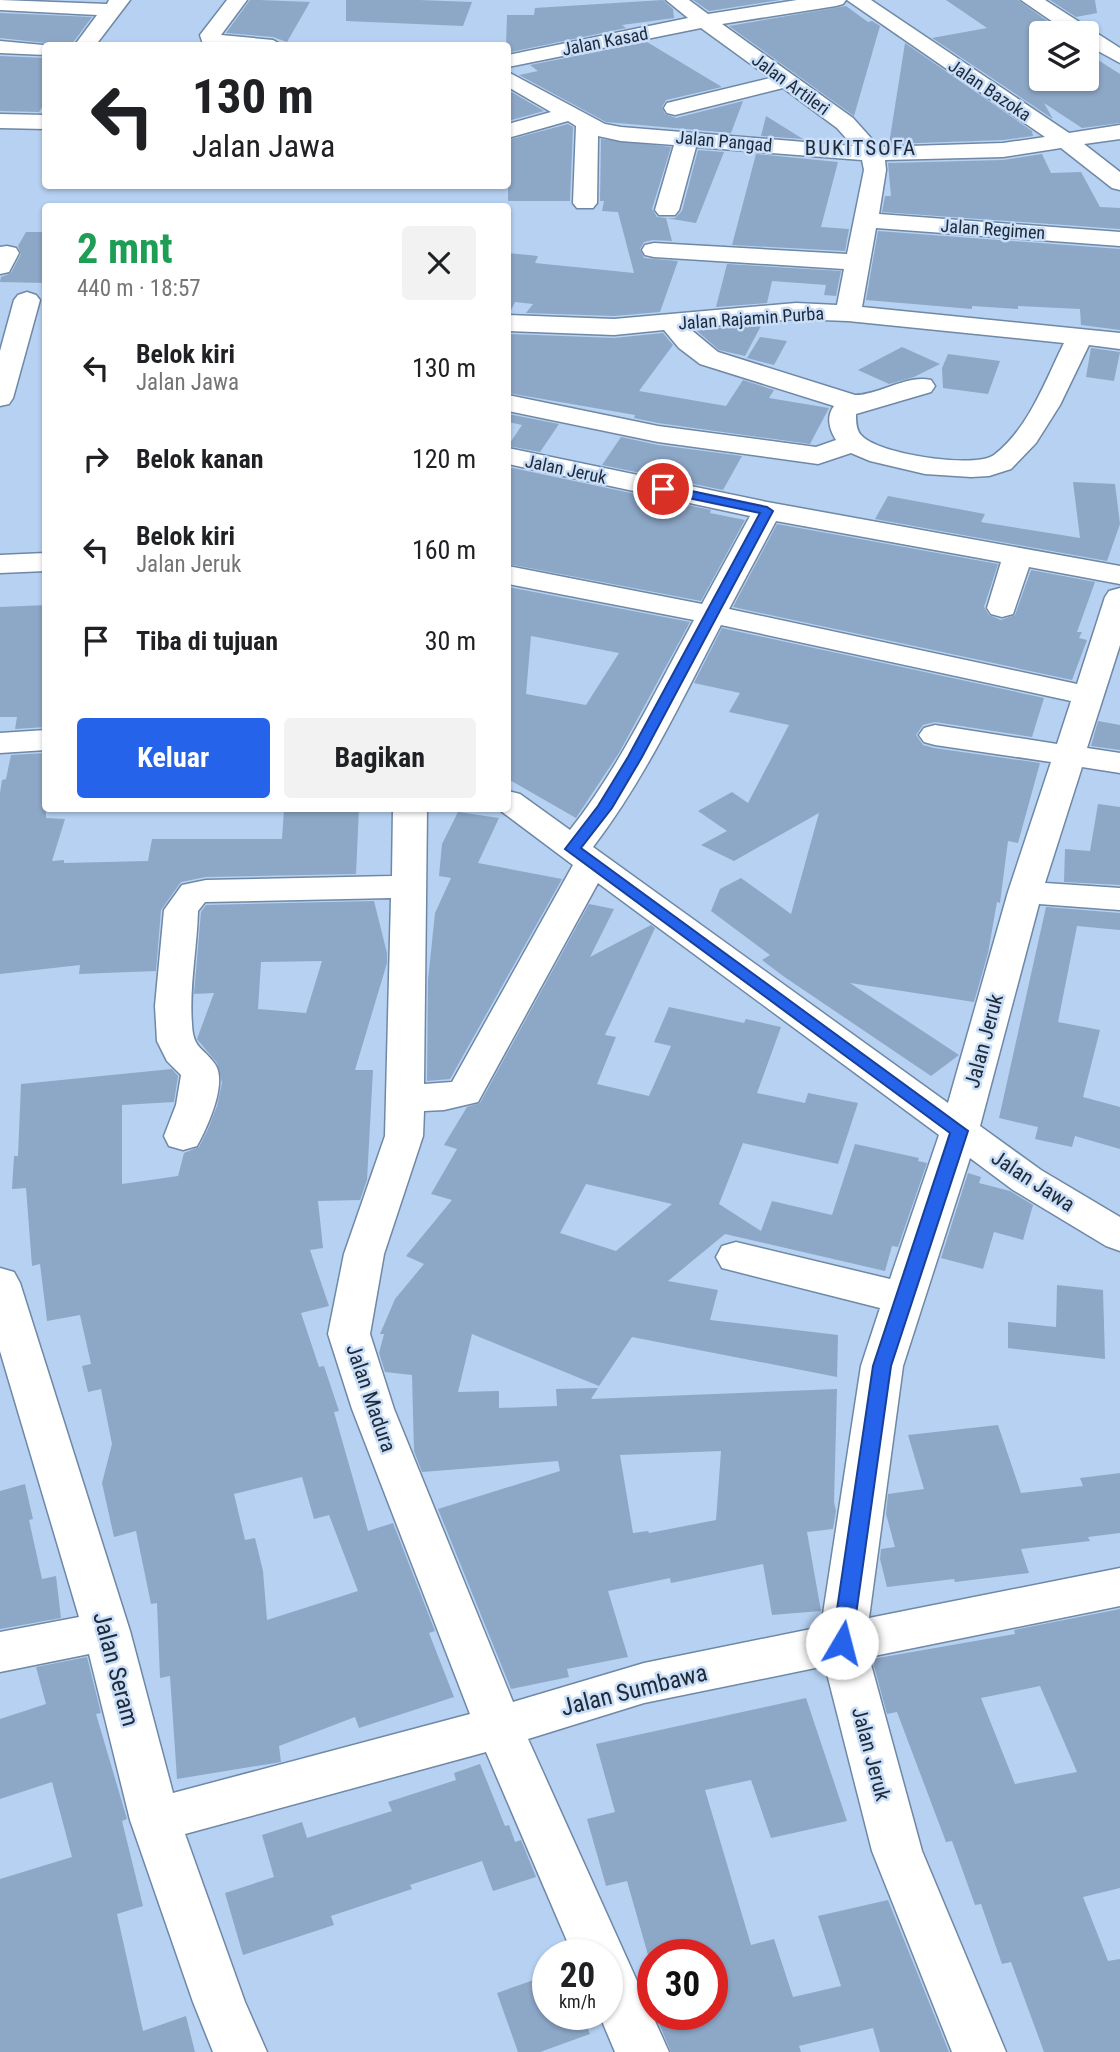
<!DOCTYPE html>
<html lang="id">
<head>
<meta charset="utf-8">
<style>
	body { margin:0; font-family:"Roboto Condensed",sans-serif; background:#f2f2f2; color:#202124; height:100vh; display:flex; flex-direction:column; font-size:26px; white-space:nowrap }
	* { box-sizing:border-box; margin:0 }
	p { font-size:23px; color:#757577 }
	.icon { flex:none; width:38px; height:38px; fill:none; stroke:currentColor; stroke-width:2; stroke-linecap:round; stroke-linejoin:round }
	.map { position:relative; flex:1; overflow:hidden }
	.sheet { position:absolute; left:42px; top:203px; width:469px; height:609px; display:flex; flex-direction:column; background:#fff; border-radius:7px; box-shadow:0 2px 5px #0004 }
	.sheet>* { flex:none }
	.top-card { position:absolute; left:42px; top:42px; width:469px; height:147px; border-radius:7px; box-shadow:0 2px 5px #0004; background:#fff; color:#202124; overflow:hidden }
	.buttons { position:absolute; left:1029px; top:21px; display:grid; gap:14px }
	.buttons a { display:grid; place-items:center; width:70px; height:70px; border-radius:7px; background:#fff; box-shadow:0 2px 5px #0004; font-size:35px }
	.speed { position:absolute; left:532px; top:1939px; display:flex; gap:14px; font-size:35px; font-weight:700; text-align:center }
	.speed>* { display:grid; place-content:center; width:91px; height:91px; border-radius:50%; background:#fff; box-shadow:0 2px 5px #0004; line-height:1 }
	.speed small { font-size:18px; font-weight:400 }
	.speed .limit { border:10px solid #d22; background:#fff; color:#111 }
	.pin { position:absolute; display:grid; place-items:center; width:60px; height:60px; color:#fff; margin:-30px; border:4px solid #fff; border-radius:50%; box-shadow:0 2px 7px #0007 }
	.me { position:absolute; width:77px; margin:-38px; rotate:8deg; stroke-linejoin:round; filter:drop-shadow(0 0 5px #0008) }
	.turn { display:flex; align-items:center; gap:24px; height:147px; padding:0 35px; font-size:32px }
	.turn .icon { width:91px; height:91px; stroke-width:2.5 }
	.turn b { display:block; font-size:49px; line-height:60px }
	.round { display:grid; place-items:center; flex:none; width:74px; height:74px; border-radius:7px; background:#f2f2f2 }
	.summary { display:flex; align-items:center; justify-content:space-between; height:119px; padding:0 35px }
	h1 { font-size:42px; font-weight:700; line-height:52px; color:#1e9e55 }
	.button { display:flex; gap:14px; margin-top:auto; padding:14px 35px }
	.button a { flex:1; height:80px; border-radius:7px; background:#2563eb; color:#fff; font-size:28px; font-weight:700; line-height:80px; text-align:center }
	.button a+a { background:#f2f2f2; color:#202124 }
	ul { padding:0; list-style:none }
	li { display:flex; align-items:center; gap:21px; height:91px; padding:0 35px }
	li div { flex:1 }
	li b { display:block; font-size:26px }
	li em { font-style:normal }
	.map>svg:first-child { display:block }
</style>
</head>
<body>
<div class="map">
<svg width="1120" height="2052" viewBox="0 0 1120 2052">
	<rect width="100%" height="100%" fill="#b6d1f2"/>
	<!-- building -->
	<g fill="#8da7c7" fill-rule="evenodd">
		<path d="M250,0h10l50,2 -23,40 -14,-5 -47,-4z"/>
		<path d="M346,0h73l53,2 -9,24 -117,-5z"/>
		<path d="M663,0l10,9 1,9 -52,7 4,3 -115,24 -5,-6 1,-31h27l1,-7z"/>
		<path d="M693,0h87l-71,11z"/>
		<path d="M946,0h72l46,33h-23v46h46v-26l33,21v49l-38,5 -38,-25 9,16 -121,-81 55,-10z"/>
		<path d="M1050,0h45l2,13 -21,4z"/>
		<path d="M846,6l22,16 4,-1 8,5 -26,90 -125,-90z"/>
		<path d="M0,13l92,4 -20,27 -26,-1 -46,-5z"/>
		<path d="M647,42l75,45 -56,13 -4,7 3,7 11,4 67,-17 -12,32 -125,-11 -87,-47 19,-4 -8,-6z"/>
		<path d="M905,43l127,88 1,5 -30,4 -114,4z"/>
		<path d="M0,56l46,2v43l-7,11 -39,-1z"/>
		<path d="M508,90l36,21 -36,10z"/>
		<path d="M766,116l37,23 -42,-3z"/>
		<path d="M568,124l5,3 -3,74h-62v-61z"/>
		<path d="M601,139l70,8 -19,62 5,8 9,1 6,23 -19,-1 -9,2 -4,7 4,9 34,3 -18,51 -46,4 -88,-3 7,-9 -18,-2 -5,10 -2,1v-60l30,3 -3,7 99,10 -16,-61 -16,-1 2,-10h-4z"/>
		<path d="M698,150l26,2 -28,71 -30,-5h9l7,-7z"/>
		<path d="M756,154l82,8 -17,65 28,2 -4,22 -113,-6z"/>
		<path d="M1042,154l9,19 30,-1 19,35 20,1v21l-238,-17 3,-16h6l-3,-33 115,-3z"/>
		<path d="M878,231l242,18v81l-39,-5 -1,-16 -62,-3v3l-46,-3v3l-106,-9z"/>
		<path d="M26,232h20v51l-46,-1 1,-5 10,-4 10,-19 -3,-8z"/>
		<path d="M727,264l114,7 -5,25 -12,-1 2,-10 -54,-4 -5,22 -51,4z"/>
		<path d="M762,324l-17,32 -26,-6 -23,-20z"/>
		<path d="M663,333l10,12 -34,46 87,15 17,-26 31,10 -5,8 60,10 -19,36 -152,-21 -24,-5 1,-3 -127,-22v-56l2,-3 104,4z"/>
		<path d="M760,337l27,4 -13,24 -27,-7z"/>
		<path d="M902,347l38,17 -26,13 -25,7 -31,-14z"/>
		<path d="M1091,348l29,4 -6,29 -28,-4z"/>
		<path d="M948,354l52,7 -12,33 -45,-6 -1,-20z"/>
		<path d="M508,414l51,10 -19,28 -32,-6 14,-21 -14,-3z"/>
		<path d="M621,437l37,8 84,11 -19,34 -121,-25z"/>
		<path d="M508,467l203,43 -1,3 35,7 -44,81 -193,-37z"/>
		<path d="M1073,482l42,2 5,40 -13,37 -232,-42 13,-23 97,18 -4,8 99,16z"/>
		<path d="M777,524l221,40 -14,43 5,8 12,5 14,-5 16,-45 64,12 -18,50h5l-3,6 8,2 -15,40 -339,-73z"/>
		<path d="M508,587l182,35 -71,131 -43,65 -68,-39zM531,636l21,4 67,13 -33,52 -60,-11z"/>
		<path d="M46,605v122l-31,2 2,-12h-17v-110z"/>
		<path d="M722,628l322,70 -12,39 -97,-15 -12,3 -7,10 7,10 11,3 106,15 -22,80 -10,-2 -8,62 -3,-1 -9,51 -14,49 -124,-19 109,72 -28,21 -148,-100 -21,-16 8,-5 -59,-44 9,-22 21,-11 50,36 28,-101 -85,48 -33,-16 26,-14 -29,-20 34,-19 16,11 41,-78 -60,-13 11,-19 -46,-10z"/>
		<path d="M1098,721l22,4v25l-29,-4z"/>
		<path d="M46,753v65l19,1 -13,42 12,-1v3l84,-2 4,-22h130l2,-29 75,-2 -3,66 -150,3 -25,5 -20,28 -5,61 -77,3 1,-9 -80,9v-181l2,-13 4,-1 5,-24z"/>
		<path d="M1098,804l22,3v78l-56,-3 1,-33 25,2z"/>
		<path d="M458,812l41,6 -21,45 84,16 -112,200 -23,2 1,-101 7,-67 16,-35 -12,-2 3,-32z"/>
		<path d="M374,901l13,52v10l-32,107h18l-6,110 -7,20 -42,1 5,47 -13,2 19,56 -28,7 18,54 5,-1 15,45 -5,1 34,119 25,-8 42,108 -6,2 25,64 -95,31 -4,-11 -76,29 2,16 -104,17 -7,-103 -10,2 -3,-75 -6,1 -15,-73 -22,6 -12,-54 10,-39 -11,-55 -13,3 -6,-26 9,-2 -11,-49 -33,6 -7,-57 -8,2 -6,-78 -14,1 2,-33h4l3,-72 151,-15 6,7 -4,26 -52,3v79l56,-8 6,-23 15,-6 9,-18 9,-23 5,-23 -5,-20 -20,-24 17,-46 -20,1 7,-82 5,-7zM322,961l-16,52 -48,-4 3,-47zM302,1477l12,42 15,-4 29,76 -91,29 -4,-49 -8,-33 -10,2 -11,-46z"/>
		<path d="M589,904l25,5 -24,48 61,-32 4,3 -50,107 11,2 -19,47 52,12 22,-50 -17,-4 15,-35 75,16 2,-4 35,8 -24,66 48,10 3,-10 50,10 -20,61 -95,-21 -24,61 42,27 11,-30 60,14 23,-71 64,14 -1,3 9,2 -29,84 -6,-1 -7,25 -160,-37 -57,47 50,9 -8,30 128,15 -1,42 -205,-40 -33,49 -127,-52 -14,58 41,-1v17l58,-2 -1,-17 42,-1 -7,11 246,-10 -3,113 2,9 -3,18 -26,3 14,79 -49,4 -9,-51 -92,19 -1,-5 -62,13 20,66 -61,12 2,8 -58,12 -73,-180 122,-38 -2,-10 -136,11 -8,-21 -2,-76 -27,-3 -6,-19 5,-19h-4l15,-35 29,-35 -18,-8 46,-56 -21,-6 26,-45 -13,-4 23,-38 13,-4zM586,1184l86,20 -56,47 -56,-18zM721,1451l-5,69 -67,13 -1,-2 -15,2 -13,-78z"/>
		<path d="M1046,907l74,6v17l-43,-4 -19,96 42,8 -17,67 37,10v42l-45,-13 -3,11 -37,-8 3,-12 -39,-9z"/>
		<path d="M968,1173l13,4 -2,6 31,8 23,14 -10,35 -29,-8 -11,37 -42,-11z"/>
		<path d="M1057,1285l46,5 2,69 -97,-11v-26l48,5z"/>
		<path d="M998,1425l23,68 62,-7 -3,-8 40,-5v60l-32,4 2,4 -69,8 8,24 -74,9 -1,-3 -67,8 -7,-28 1,-10 14,-2 -9,-33 2,-20 36,-5 -16,-54z"/>
		<path d="M25,1484l8,35 -4,1 13,59 14,-3 5,42 -61,11v-138z"/>
		<path d="M1120,1609v279l-37,9 25,64 12,-2v93h-76l-33,-90 -9,2 -21,-60 -6,1 -23,-64 -6,1 -49,-130 -10,2 -15,-55 143,-25 -1,-4zM1040,1686l37,86 -62,12 -34,-86z"/>
		<path d="M87,1657l14,56 -5,1 31,105 -5,2 21,85 -26,8 26,117 43,-15 9,36h-195v-173l72,-22 -20,-75 -52,17v-80l46,-15 -10,-37z"/>
		<path d="M806,1698l41,123 -76,17 -20,-58 -46,10 46,155 23,-6 19,58 48,-11 -23,-70 70,-16 61,152h-69l-7,-24 -74,18 2,6h-130l-13,-31 -2,-7h56v-59h-64l-21,-74 -21,5 -19,-67 28,-7 -19,-68z"/>
		<path d="M480,1764l25,62 4,-1 6,17 6,-2 15,37 -43,14 -11,-30 -72,24 2,4 -81,27 3,9 -91,30 -18,-62 49,-16 -12,-42 40,-13 5,16 85,-27 -4,-9 68,-22 -2,-7z"/>
		<path d="M548,1975v39h34l8,20 -50,18h-22l-21,-59z"/>
	</g>
	<g fill="none" stroke-linecap="round" stroke-linejoin="round">
		<!-- minor casing -->
		<g stroke="#6f88a6" stroke-width="3">
			<g id="minor">
				<path d="M0,0l107,4 2,-4h21l-35,46h-21l23,-31 -97,-5z"/>
				<path d="M227,0h20l-26,35 52,5 10,6 -80,-2 -3,-9z"/>
				<path d="M666,0h23l19,14 89,-14h49l-3,4 -7,2 -114,18 131,94 26,29 124,-4 42,-6 -198,-137h24l198,133 51,-8v14l-36,5 36,28v18l-8,-2 -51,-40 -58,9 -118,3 1,10 -7,44 241,18v14l-244,-18 -14,79 258,26v16l-31,-4 -29,60 -24,38 -25,26 -22,7 -18,1 -46,-3 -55,-13 -19,-8 -33,11 -160,-22 -150,-31v-16l150,31 158,21 20,-7c-7,-11 -10,-24 -2,-34l-134,-42 -21,-16 -15,-18 -50,5 -106,-4v-16l106,4 182,-16 41,2 7,-36 -190,-12 -9,-2 -3,-5 3,-5 9,-2 193,11 17,-84 -2,-10 -166,-13 -17,63 -4,5h-16l-4,-5 19,-65 -53,-4 -23,-5 -1,67 -4,5h-16l-4,-5 3,-77 -8,-5 -60,17v-14l43,-12 -43,-25v-15l97,52 16,3 232,19 -16,-18 -54,-40 -108,27 -8,-2 -3,-5 3,-5 103,-25 -69,-50 -193,39v-12l180,-37zM796,319l52,2 216,22c-19,38 -35,85 -70,112 -19,14 -118,-1 -133,-20 -5,-5 -5,-14 -5,-21l75,-22 4,-6 -4,-6c-24,-6 -51,15 -76,15l-137,-43 -29,-24z"/>
				<path d="M1021,0h24l75,48v15l-33,-18v-12h-18z"/>
				<path d="M0,41l54,5h-8v9l-46,-2z"/>
				<path d="M0,114l46,1v14l-46,-1z"/>
				<path d="M7,246l9,2 3,5 -10,19 -9,2v-27z"/>
				<path d="M27,292l9,3 4,5 -27,98 -4,6 -9,2v-55l14,-51 4,-5z"/>
				<path d="M508,448l259,54 353,64v18l-91,-17 -16,47 -11,3 -11,-3 -4,-6 14,-46 -225,-41 -47,88 348,75 28,-87 4,-6 11,-3v57l-33,103 33,5v20l-38,-6 -37,116 75,5v22l-81,-6 -59,222 61,44 79,47v34l-14,-5 -93,-56 -43,-32 -67,208 -34,252 251,-50v38l-251,51 53,194 84,201h-54l-80,-201 -47,-185 -181,37 -116,36 141,313h-54l-16,-38h8v-59h-34l-87,-203 -301,82 60,168 22,50h-54l-20,-50 -63,-182 -41,-166 -89,18v-40l79,-15 -79,-266v-83l14,4 6,11 110,348 43,162 297,-79 -118,-305 -24,-75 16,-80 41,-118 6,-238 -186,4 -7,9c-1,38 -9,76 -6,113 1,25 11,23 23,40 13,19 -8,64 -18,82l-14,4 -14,-4 -5,-10 12,-31 5,-30 -14,-14 -10,-20 -2,-35 9,-96 18,-25 24,-5 186,-4 1,-68h34l-3,276 28,-2 121,-217 -76,-57h11v-17l12,3 50,36c50,-63 85,-139 124,-210l-186,-36v-18l194,38 48,-88 -242,-52zM721,625l350,76 -14,43 -122,-19 -11,3 -5,7 5,7 11,3 116,17 -43,130 -60,211 -355,-256c52,-68 88,-146 128,-222zM598,883l341,252 -49,144 -154,-37 -14,4 -6,11 6,11 158,40 -19,58 -40,261 -177,36 -131,39 -119,-293 -24,-75 14,-80 39,-118 1,-25 20,-1 34,-8z"/>
				<path d="M46,553v18l-46,2v-18z"/>
				<path d="M46,730v20l-46,3v-20z"/>
			</g>
		</g>
		<!-- minor -->
		<use href="#minor" fill="#fff" fill-rule="evenodd"/>
	</g>
	<!-- route -->
	<path fill="#2563eb" stroke="#184099" stroke-width="2" d="M663,485l104,22 6,4 -131,246 -30,51 -31,40 387,283 -77,235 -39,277 -3,7 -7,2 -7,-2 -3,-7 41,-277 77,-233 -385,-284 33,-43 30,-49 132,-244 -101,-21v-6z"/>
	<g text-anchor="middle" dominant-baseline="central" stroke-width="5" stroke-linejoin="round" paint-order="stroke">
		<!-- far-street labels -->
		<g font-size="18" fill="#212b38" stroke="#c8def9">
			<text transform="translate(605 41) rotate(-11)">Jalan Kasad</text>
			<text transform="translate(791 84) rotate(36)">Jalan Artileri</text>
			<text transform="translate(990 90) rotate(34)">Jalan Bazoka</text>
			<text transform="translate(724 141) rotate(5)">Jalan Pangad</text>
			<text transform="translate(993 229) rotate(4)">Jalan Regimen</text>
			<text transform="translate(751 318) rotate(-4)">Jalan Rajamin Purba</text>
			<text transform="translate(566 469) rotate(12)">Jalan Jeruk</text>
		</g>
		<!-- far-quarter labels -->
		<g font-size="21" letter-spacing="2" fill="#212b38" stroke="#c8def9">
			<text x="861" y="148">BUKITSOFA</text>
		</g>
		<!-- street labels -->
		<g font-size="21" fill="#212b38" stroke="#c8def9">
			<text transform="translate(984 1041) rotate(-75)">Jalan Jeruk</text>
			<text transform="translate(1033 1181) rotate(33)">Jalan Jawa</text>
			<text transform="translate(371 1398) rotate(71)">Jalan Madura</text>
			<text transform="translate(871 1754) rotate(75)">Jalan Jeruk</text>
		</g>
		<!-- near-street labels -->
		<g font-size="24" fill="#212b38" stroke="#c8def9">
			<text transform="translate(116 1669) rotate(75)">Jalan Seram</text>
			<text transform="translate(634 1690) rotate(-14)">Jalan Sumbawa</text>
		</g>
	</g>
</svg>
<div class="buttons">
<a><svg class="icon" aria-label="layers" viewBox="0 0 24 24"><path d="M12 4l9 5-9 5-9-5zM3 14l9 5 9-5"/></svg></a>
</div>
<div class="speed"><div>20<small>km/h</small></div><div class="limit">30</div></div>
<div class="pin" style="left:663px;top:489px;background:#d93025"><svg class="icon" aria-label="arrive" viewBox="0 0 24 24"><path d="M6 21V4h12l-3 4 3 4H6"/></svg></div>
<svg class="me" style="left:842px;top:1643px" viewBox="-20 -20 40 40"><circle r="19" fill="#fff"/><path d="M0-13L10 11 0 6-10 11z" fill="#2563eb"/></svg>
<div class="top-card">
<div class="turn"><svg class="icon" aria-label="left" viewBox="0 0 24 24"><path d="M17 20v-9H6M10 6l-5 5 5 5"/></svg><div><b>130 m</b>Jalan Jawa</div></div>
</div>
<section class="sheet">
<div class="summary"><div><h1>2 mnt</h1><p>440 m · 18:57</p></div><a class="round"><svg class="icon" aria-label="close" viewBox="0 0 24 24"><path d="M6 6l12 12M18 6L6 18"/></svg></a></div>
<ul>
<li><svg class="icon" aria-label="left" viewBox="0 0 24 24"><path d="M17 20v-9H6M10 6l-5 5 5 5"/></svg><div><b>Belok kiri</b><p>Jalan Jawa</p></div><em>130 m</em></li>
<li><svg class="icon" aria-label="right" viewBox="0 0 24 24"><path d="M7 20v-9h11M14 6l5 5-5 5"/></svg><div><b>Belok kanan</b></div><em>120 m</em></li>
<li><svg class="icon" aria-label="left" viewBox="0 0 24 24"><path d="M17 20v-9H6M10 6l-5 5 5 5"/></svg><div><b>Belok kiri</b><p>Jalan Jeruk</p></div><em>160 m</em></li>
<li><svg class="icon" aria-label="arrive" viewBox="0 0 24 24"><path d="M6 21V4h12l-3 4 3 4H6"/></svg><div><b>Tiba di tujuan</b></div><em>30 m</em></li>
</ul>
<div class="button"><a>Keluar</a><a>Bagikan</a></div>
</section>
</div>
</body>
</html>
